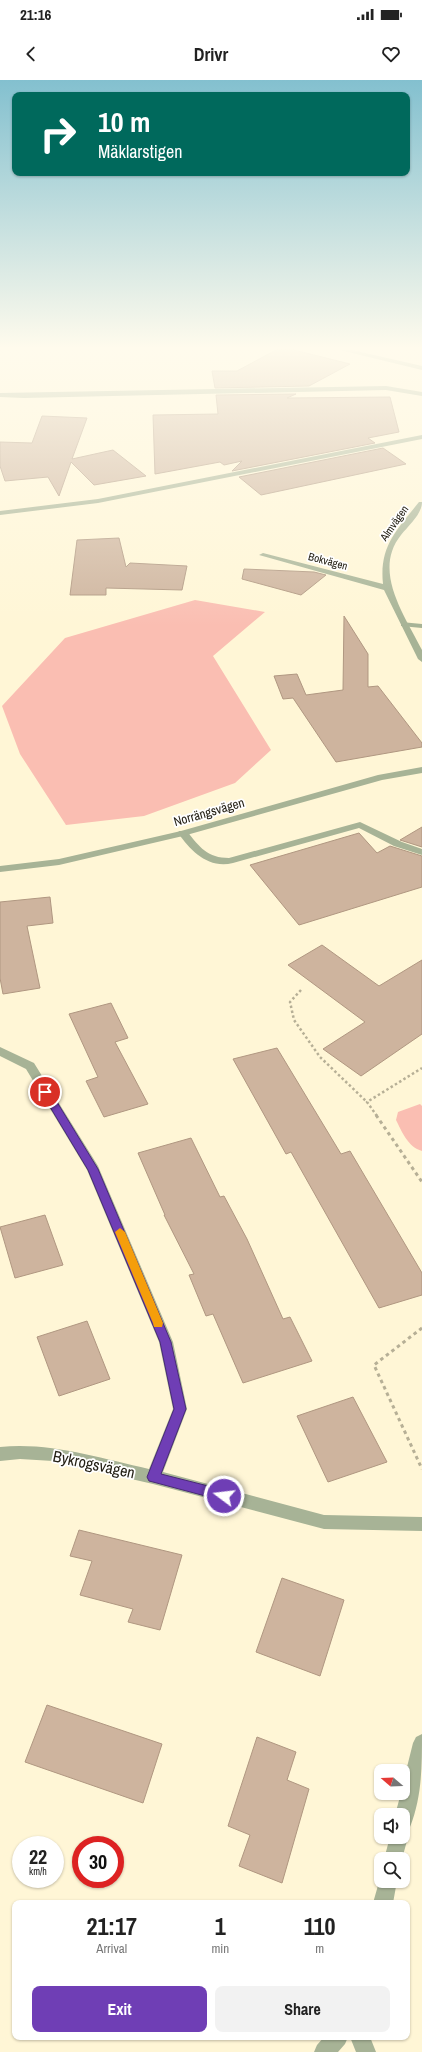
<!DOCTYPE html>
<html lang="en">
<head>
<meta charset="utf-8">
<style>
	body { margin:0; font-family:"Archivo Narrow",sans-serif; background:#f2f2f2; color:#222; height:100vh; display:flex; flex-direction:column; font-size:15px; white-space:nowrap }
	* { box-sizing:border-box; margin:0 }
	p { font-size:13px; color:#767676 }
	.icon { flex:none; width:22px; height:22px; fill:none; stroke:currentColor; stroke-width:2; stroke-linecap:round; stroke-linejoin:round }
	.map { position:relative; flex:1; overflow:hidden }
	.side { position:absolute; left:12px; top:1820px; width:398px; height:140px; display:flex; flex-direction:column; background:#fff; border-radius:8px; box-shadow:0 1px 3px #0004 }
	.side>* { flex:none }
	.banner { position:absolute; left:12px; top:12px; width:398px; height:84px; border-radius:8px; box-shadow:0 1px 3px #0004; background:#00695c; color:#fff; overflow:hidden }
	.needle { width:26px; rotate:289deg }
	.tools { position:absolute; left:374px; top:1684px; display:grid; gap:8px }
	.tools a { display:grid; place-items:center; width:36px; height:36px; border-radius:8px; background:#fff; box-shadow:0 1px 3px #0004; font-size:20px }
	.speed { position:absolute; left:12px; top:1756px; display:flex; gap:8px; font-size:20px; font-weight:700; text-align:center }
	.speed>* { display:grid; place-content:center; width:52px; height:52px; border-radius:50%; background:#fff; box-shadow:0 1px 3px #0004; line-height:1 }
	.speed small { font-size:10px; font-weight:400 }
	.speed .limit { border:6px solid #d22; background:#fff; color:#111 }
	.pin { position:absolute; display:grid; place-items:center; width:34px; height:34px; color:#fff; margin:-17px; border:2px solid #fff; border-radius:50%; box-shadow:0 1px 4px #0007 }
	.me { position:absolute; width:44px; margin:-22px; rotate:285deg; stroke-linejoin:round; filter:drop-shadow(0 0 3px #0008) }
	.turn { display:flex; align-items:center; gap:14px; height:84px; padding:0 20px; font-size:18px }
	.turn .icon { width:52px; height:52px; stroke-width:2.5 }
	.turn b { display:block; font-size:28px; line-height:34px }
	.eta { display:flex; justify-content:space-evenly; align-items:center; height:68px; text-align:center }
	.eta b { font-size:24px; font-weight:700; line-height:28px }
	.button { display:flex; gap:8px; margin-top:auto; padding:8px 20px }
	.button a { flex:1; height:46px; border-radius:8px; background:#6f3eb5; color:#fff; font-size:16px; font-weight:700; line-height:46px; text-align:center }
	.button a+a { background:#f2f2f2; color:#222 }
	.status { display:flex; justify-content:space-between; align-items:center; height:28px; padding:0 20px; background:#fff; direction:ltr }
	.status svg { height:11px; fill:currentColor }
	header { display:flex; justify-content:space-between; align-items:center; height:52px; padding:0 20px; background:#fff; font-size:18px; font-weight:700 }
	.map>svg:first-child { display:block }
</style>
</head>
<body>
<div class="status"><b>21:16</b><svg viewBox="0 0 49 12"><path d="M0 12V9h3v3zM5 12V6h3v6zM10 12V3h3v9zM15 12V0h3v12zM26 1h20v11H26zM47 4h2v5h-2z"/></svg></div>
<header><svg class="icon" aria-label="back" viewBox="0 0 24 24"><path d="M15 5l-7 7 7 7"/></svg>Drivr<svg class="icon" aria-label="heart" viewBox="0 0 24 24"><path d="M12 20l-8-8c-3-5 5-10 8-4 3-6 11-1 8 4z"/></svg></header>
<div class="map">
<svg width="422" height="1972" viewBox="0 0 422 1972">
	<rect width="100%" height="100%" fill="#fff6d6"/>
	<!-- green -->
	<g fill="#fabeb2">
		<path d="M195,520l70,12 -52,44 58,94 -36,33 -91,33 -78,9 -46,-71 -18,-48 63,-68z"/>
		<path d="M420,1024l2,2v45c-14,-4 -20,-19 -26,-31l2,-8z"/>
	</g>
	<!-- building -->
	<g fill="#ceb49e" stroke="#b09781">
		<path d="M276,270h18l56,14 -41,22 -94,2 -3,-17h25z"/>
		<path d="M296,314l-9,4 103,-1 9,35 -31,6 7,5 -143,28 10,-10 -18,4 -4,-3 -65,12 -2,-59 65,-1 -2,-19z"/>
		<path d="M42,336l45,2 -15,41 41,-9 33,26 -52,9 -23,-23 -12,34 -11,-19 -43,4 -5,-15v-24l32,1z"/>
		<path d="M383,368l23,16 -145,31 -22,-18z"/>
		<path d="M119,458l7,29 4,-4 57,3 -5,24 -76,-2v7h-36l7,-55z"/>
		<path d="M244,489l70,3 12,3 -25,20 -59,-16z"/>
		<path d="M344,536l24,38v33l10,-1 44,57v4l-86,15 -43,-64 -10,1 -9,-23 23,-2 9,21 37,-5z"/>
		<path d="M422,747v20l-22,-7z"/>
		<path d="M359,753l18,20 13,-7 32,10v31l-123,38 -49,-60z"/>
		<path d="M50,817l3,26 -26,3 13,62 -37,6 -3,-16v-76z"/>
		<path d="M322,865l57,41 43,-26v74l-61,42 -38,-27 42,-27 -77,-57z"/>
		<path d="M111,923l17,35 -13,4 33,62 -44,13 -18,-36 12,-4 -29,-63z"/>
		<path d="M277,968l64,106 9,-3 72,122v22l-43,13 -88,-156 -5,2 -53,-95z"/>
		<path d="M191,1058l29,59 4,-1 23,43 36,80 7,-2 22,44 -69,22 -30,-69 -7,2 -17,-41 5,-1 -30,-59h1l-27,-62z"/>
		<path d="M45,1135l18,50 -48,13 -15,-51z"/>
		<path d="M87,1241l23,58 -51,17 -22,-59z"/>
		<path d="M353,1317l34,65 -59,20 -31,-66z"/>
		<path d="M79,1450l103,25 -22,75 -32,-8 5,-13 -53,-14 12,-34 -22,-5z"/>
		<path d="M282,1498l62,22 -24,76 -64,-24z"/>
		<path d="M47,1625l115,39 -19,59 -118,-41z"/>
		<path d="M257,1657l39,15 -9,28 22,9 -27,94 -43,-17 11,-31 -22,-9z"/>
	</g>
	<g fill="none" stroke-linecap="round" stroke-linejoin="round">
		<!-- path-far1 -->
		<g stroke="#b6af96" stroke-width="2.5" stroke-dasharray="2.5 2.5" stroke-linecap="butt">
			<path d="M301,910l-11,12 4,18 26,37 47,45"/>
			<path d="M377,1036l-10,-14 55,-34"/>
		</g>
		<!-- path -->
		<g stroke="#b6af96" stroke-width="3" stroke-dasharray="3.5 3.5" stroke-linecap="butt">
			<path d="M376,1035l46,67"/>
			<path d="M422,1248l-48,37 48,104"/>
		</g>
		<!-- service -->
		<path fill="#a7b396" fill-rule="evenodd" d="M401,542l21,2v4l-21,-2z"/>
		<!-- minor -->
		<g fill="#a7b396" fill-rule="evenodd">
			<path d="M340,270h12l70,16v4z"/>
			<path d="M386,306l36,6v4l-36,-6 -362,8 -24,-1v-4z"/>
			<path d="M422,355v4l-324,64 -98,12v-4l98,-12z"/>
			<path d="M419,422h3c0,12 -13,23 -21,33 -29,36 4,81 21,115v12l-4,-3 -34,-69 -125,-35 4,-2 120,31c-4,-38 14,-54 36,-82z"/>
			<path d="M360,742l42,20 20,7v6l-28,-9 -35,-18 -126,35c-25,6 -42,-12 -55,-30l1,-2h8c12,16 21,27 42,27z"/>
			<path d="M0,967l34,16 64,103 75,176 14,67 -24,63 161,43 98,2v14l-98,-2 -171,-45 -100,-23 -33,-2 -20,2v-14c51,-5 99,11 149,22l24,-60 -14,-67 -72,-172 -61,-101 -26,-13z"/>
			<path d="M422,1654c0,32 0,63 -12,93l-7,2v-14h-8l6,-22h2v-10l10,-40 3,-6z"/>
			<path d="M403,1749l3,1 2,7 -6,22h-18l6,-22h13z"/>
			<path d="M381,1795v6h16l-4,22h-20z"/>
			<path d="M324,1957h24l-3,7 -7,8h-24l3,-7z"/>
			<path d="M350,1957h20l6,15h-20z"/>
		</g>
		<!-- tertiary -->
		<path fill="#a7b396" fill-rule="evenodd" d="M422,687v6l-40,7 -199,56 -124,29 -59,7v-6l59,-7 122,-28 197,-56z"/>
	</g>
	<!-- sky -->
	<linearGradient id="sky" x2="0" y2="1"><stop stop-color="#83c0cf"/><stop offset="0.49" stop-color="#fffbed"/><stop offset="1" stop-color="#fffbed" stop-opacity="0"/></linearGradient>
	<rect width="422" height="546" fill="url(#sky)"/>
	<!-- route -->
	<path fill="#6f3eb5" stroke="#482876" d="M45,1008l4,1 49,80 73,173 15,67 -25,65 63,16 5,2 1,4 -1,3 -5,2 -71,-19 -4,-1 -2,-4 27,-68 -14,-67 -72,-172 -47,-78z"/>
	<!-- slow -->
	<path fill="#f59e0b" d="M120,1148l5,4 38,91 -1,4h-8l-1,-4 -38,-91z"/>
	<g text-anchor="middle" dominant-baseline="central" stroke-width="3.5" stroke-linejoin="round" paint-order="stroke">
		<!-- far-street labels -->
		<g font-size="11" fill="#252116" stroke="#fff">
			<text transform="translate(394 443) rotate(-55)">Almvägen</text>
			<text transform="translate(328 481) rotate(15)">Bokvägen</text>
		</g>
		<!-- street labels -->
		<g font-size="13" fill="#252116" stroke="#fff">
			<text transform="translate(209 732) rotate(-16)">Norrängsvägen</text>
		</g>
		<!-- near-street labels -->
		<g font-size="16" fill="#252116" stroke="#fff">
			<text transform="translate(94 1384) rotate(12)">Bykrogsvägen</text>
		</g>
	</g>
</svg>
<div class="tools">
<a><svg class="needle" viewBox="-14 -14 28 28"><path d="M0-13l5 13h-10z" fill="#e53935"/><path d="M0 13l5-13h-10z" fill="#767676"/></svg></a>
<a><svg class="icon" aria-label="sound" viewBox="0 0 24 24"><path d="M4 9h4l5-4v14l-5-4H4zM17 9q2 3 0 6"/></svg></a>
<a><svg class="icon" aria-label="search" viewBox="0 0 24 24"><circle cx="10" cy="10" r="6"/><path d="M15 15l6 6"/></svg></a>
</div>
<div class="speed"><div>22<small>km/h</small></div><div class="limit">30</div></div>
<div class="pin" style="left:45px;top:1012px;background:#d93025"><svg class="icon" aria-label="arrive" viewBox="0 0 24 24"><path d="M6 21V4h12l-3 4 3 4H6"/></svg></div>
<svg class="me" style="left:224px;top:1416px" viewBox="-20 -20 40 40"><circle r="17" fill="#6f3eb5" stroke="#fff" stroke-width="3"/><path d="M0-11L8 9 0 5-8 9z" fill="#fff"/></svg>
<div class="banner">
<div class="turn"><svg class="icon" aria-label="right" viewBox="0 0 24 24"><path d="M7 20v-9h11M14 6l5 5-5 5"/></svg><div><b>10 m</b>Mäklarstigen</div></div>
</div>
<section class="side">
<div class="eta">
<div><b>21:17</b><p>Arrival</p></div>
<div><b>1</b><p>min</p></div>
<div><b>110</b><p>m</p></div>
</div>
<div class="button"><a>Exit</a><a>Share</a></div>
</section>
</div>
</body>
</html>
